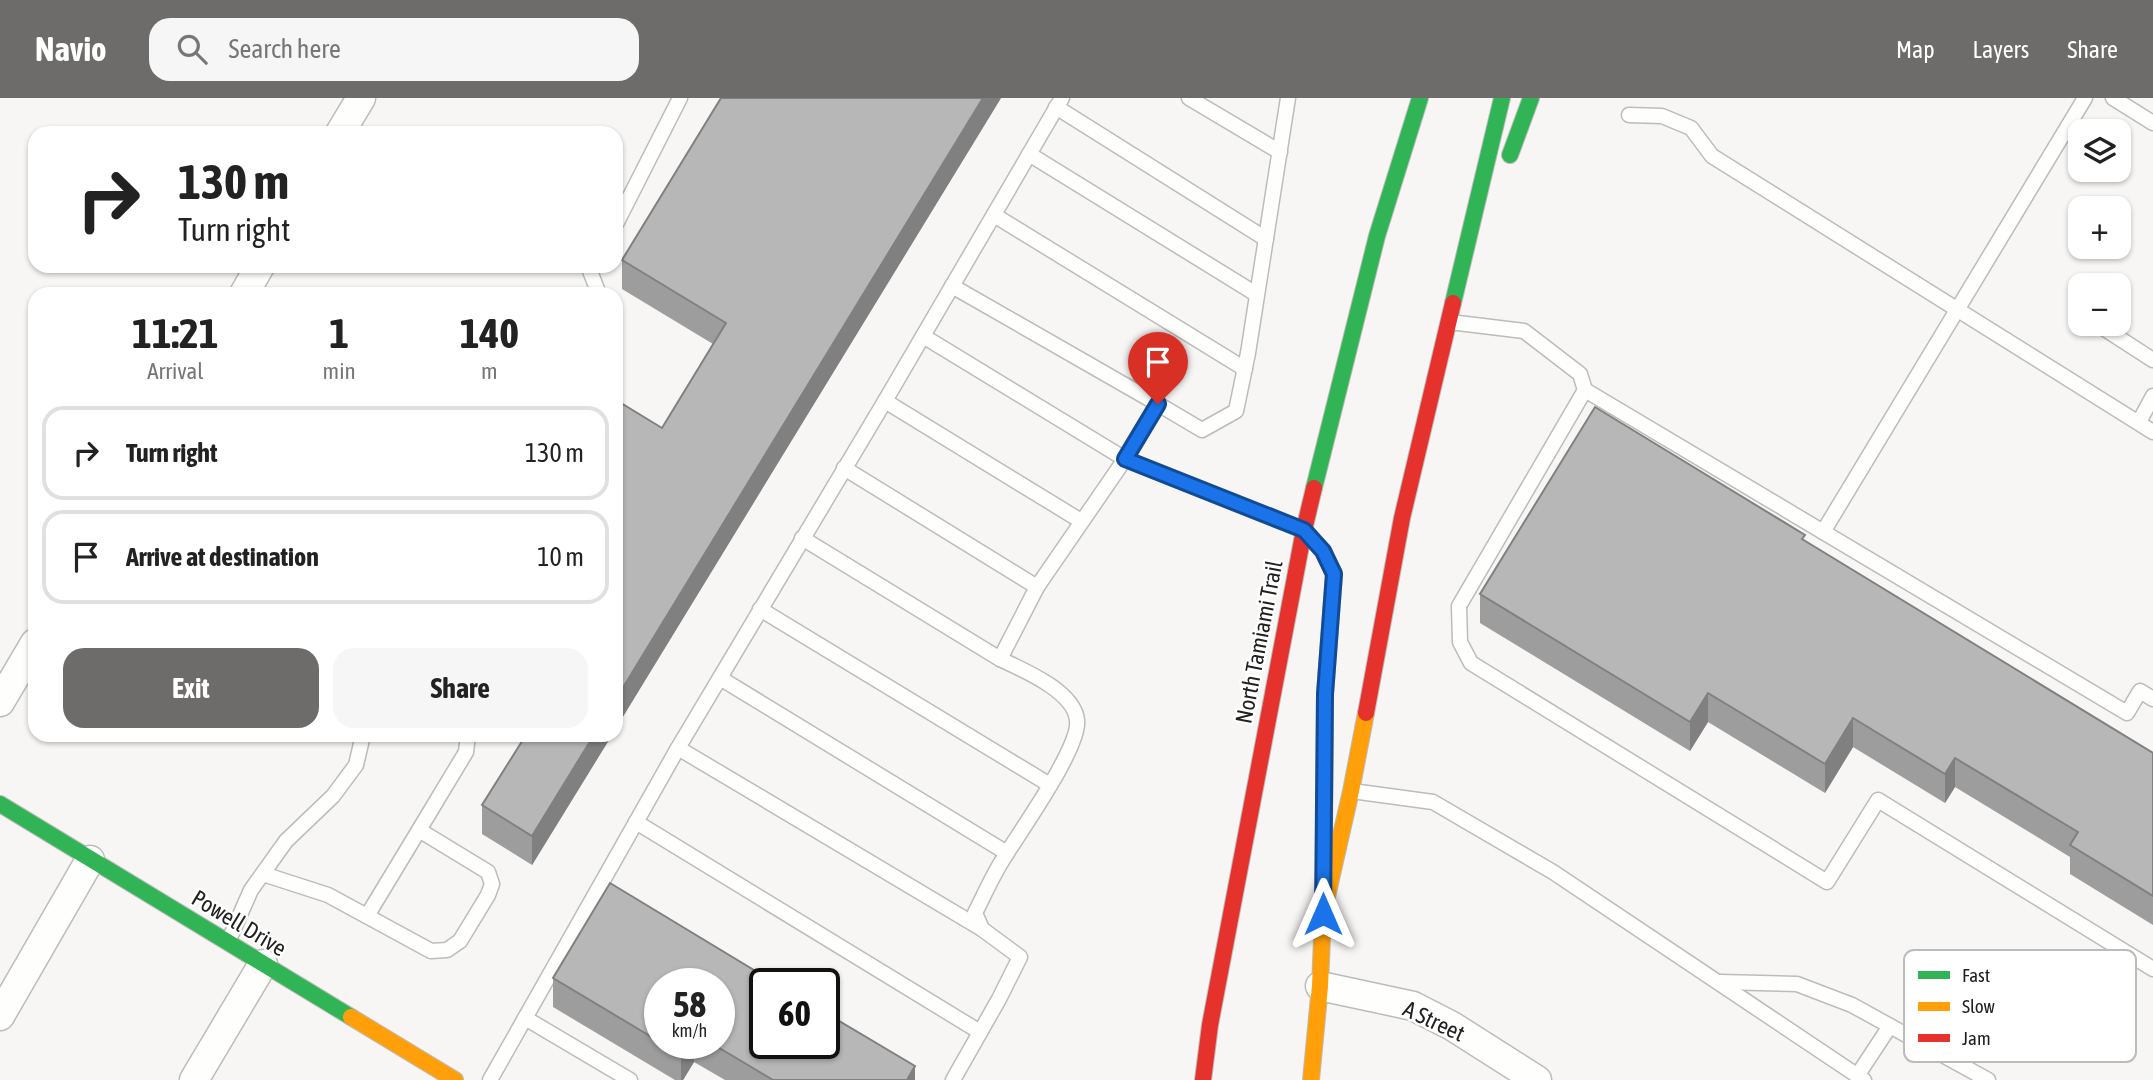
<!DOCTYPE html>
<html lang="en">
<head>
<meta charset="utf-8">
<style>
	body { margin:0; font-family:"Asap Condensed",sans-serif; background:#f6f6f6; color:#222; height:100vh; display:flex; flex-direction:column; font-size:26px; white-space:nowrap }
	* { box-sizing:border-box; margin:0 }
	p { font-size:23px; color:#767676 }
	.icon { flex:none; width:38px; height:38px; fill:none; stroke:currentColor; stroke-width:2; stroke-linecap:round; stroke-linejoin:round }
	.map { position:relative; flex:1; overflow:hidden }
	.sheet { position:absolute; left:28px; top:189px; width:595px; height:455px; display:flex; flex-direction:column; background:#fff; border-radius:21px; box-shadow:0 2px 5px #0004 }
	.sheet>* { flex:none }
	.banner { position:absolute; left:28px; top:28px; width:595px; height:147px; border-radius:21px; box-shadow:0 2px 5px #0004; background:#fff; color:#222; overflow:hidden }
	.controls { position:absolute; left:2068px; top:21px; display:grid; gap:14px }
	.controls a { display:grid; place-items:center; width:63px; height:63px; border-radius:14px; background:#fff; box-shadow:0 2px 5px #0004; font-size:35px }
	.speed { position:absolute; left:644px; top:870px; display:flex; gap:14px; font-size:35px; font-weight:700; text-align:center }
	.speed>* { display:grid; place-content:center; width:91px; height:91px; border-radius:50%; background:#fff; box-shadow:0 2px 5px #0004; line-height:1 }
	.speed small { font-size:18px; font-weight:400 }
	.speed .limit { border:4px solid #111; border-radius:10px; background:#fff; color:#111 }
	.pin { position:absolute; display:grid; place-items:center; width:60px; height:60px; color:#fff; margin:-72px -30px; border-radius:50% 50% 50% 0; rotate:-45deg; box-shadow:0 0 7px #0007 }
	.pin .icon { rotate:45deg }
	.me { position:absolute; width:77px; margin:-38px; rotate:0deg; stroke-linejoin:round; filter:drop-shadow(0 0 5px #0008) }
	.turn { display:flex; align-items:center; gap:24px; height:147px; padding:0 35px; font-size:32px }
	.turn .icon { width:91px; height:91px; stroke-width:2.5 }
	.turn b { display:block; font-size:49px; line-height:60px }
	.eta { display:flex; justify-content:space-evenly; align-items:center; height:119px; text-align:center }
	.eta b { font-size:42px; font-weight:700; line-height:49px }
	.action { display:flex; gap:14px; margin-top:auto; padding:14px 35px }
	.action a { flex:1; height:80px; border-radius:21px; background:#6d6c6a; color:#fff; font-size:28px; font-weight:700; line-height:80px; text-align:center }
	.action a+a { background:#f6f6f6; color:#222 }
	ul { padding:0; list-style:none }
	li { display:flex; align-items:center; gap:21px; height:94px; margin:0 14px 10px; padding:0 21px; border:4px solid #e0e0e0; border-radius:21px }
	li div { flex:1 }
	li b { display:block; font-size:26px }
	li em { font-style:normal }
	header { display:flex; align-items:center; gap:42px; box-sizing:border-box; height:98px; padding:0 35px; background:#6d6c6a; color:#fff }
	header strong { font-size:33px }
	nav { display:flex; gap:38px; margin-inline-start:auto; font-size:24px }
	.search { width:490px; height:63px; background:#f6f6f6; display:flex; align-items:center; gap:18px; box-sizing:border-box; padding:0 24px; border-radius:21px; color:#767676; font-size:26px }
	.map>svg:first-child { display:block }
</style>
</head>
<body>
<header>
<strong>Navio</strong>
<div class="search"><svg class="icon" aria-label="search" viewBox="0 0 24 24"><circle cx="10" cy="10" r="6"/><path d="M15 15l6 6"/></svg>Search here</div>
<nav><a>Map</a><a>Layers</a><a>Share</a></nav>
</header>
<div class="map">
<svg width="2153" height="982" viewBox="0 0 2153 982">
	<rect width="100%" height="100%" fill="#f7f6f4"/>
	<g fill="none" stroke-linecap="round" stroke-linejoin="round">
		<!-- lane casing -->
		<g stroke="#bcbcba" stroke-width="17">
			<g id="lane">
				<path d="M1189,0l91,54"/>
				<path d="M1288,0l-40,255 -12,58 -34,19 -44,-26 -33,55 177,71"/>
				<path d="M2113,0l40,25"/>
				<path d="M1056,9l210,132"/>
				<path d="M1629,17l33,1 29,12 21,28 441,276"/>
				<path d="M1029,56l227,140"/>
				<path d="M994,117l251,154"/>
				<path d="M616,126l64,-126"/>
				<path d="M593,168l-3,5 9,23"/>
				<path d="M952,188l206,118"/>
				<path d="M1450,224l74,9 56,43 5,16 542,323 13,-22 13,8"/>
				<path d="M2105,231l48,31"/>
				<path d="M923,238l202,123 -88,128 -37,72c23,11 74,32 77,61 4,27 -59,114 -75,141 -10,16 -18,34 -27,52l7,16 38,28 -21,42 -46,81"/>
				<path d="M1585,292l-126,216 1,36 11,21 356,219 51,-82 275,169"/>
				<path d="M885,303l196,120"/>
				<path d="M2139,324l14,-26"/>
				<path d="M844,370l193,119"/>
				<path d="M1823,434l262,-434"/>
				<path d="M802,440l198,121"/>
				<path d="M760,511l290,176"/>
				<path d="M720,580l287,175"/>
				<path d="M678,650l304,181"/>
				<path d="M1352,693l81,11 120,70 311,208"/>
				<path d="M636,724l344,210"/>
				<path d="M419,732l47,-78 2,-17"/>
				<path d="M263,776l65,21 103,56 16,-1 13,-9 28,-46 4,-11 -4,-12 -69,-42 -52,86"/>
				<path d="M228,844l23,-52 35,-49 47,-45 23,-31 7,-30"/>
				<path d="M1720,884l77,2 55,21 136,75"/>
				<path d="M525,920l105,62"/>
				<path d="M1857,978l33,-50"/>
				<path d="M490,982l188,-332 207,-347 177,-303"/>
			</g>
		</g>
		<!-- street casing -->
		<g stroke="#bcbcba" stroke-width="31">
			<g id="street">
				<path d="M340,35l21,-35"/>
				<path d="M244,196l16,-28"/>
				<path d="M0,604l35,-59"/>
				<path d="M1320,888l93,20 39,20 85,54"/>
				<path d="M0,918l90,-156"/>
				<path d="M194,982l69,-116"/>
			</g>
		</g>
		<!-- fast casing -->
		<g stroke="#bcbcba" stroke-width="18">
			<g id="fast">
				<path d="M1510,57l21,-57"/>
				<path d="M1453,205l49,-205"/>
				<path d="M1314,390l63,-252 43,-138"/>
				<path d="M0,706l351,213"/>
			</g>
		</g>
		<!-- slow casing -->
		<g stroke="#bcbcba" stroke-width="18">
			<g id="slow">
				<path d="M1304,432l19,21 11,23 -9,120 -1,144"/>
				<path d="M351,919l104,63"/>
				<path d="M1311,982l9,-94 3,-72 28,-123 15,-78"/>
			</g>
		</g>
		<!-- jam casing -->
		<g stroke="#bcbcba" stroke-width="18">
			<g id="jam">
				<path d="M1366,615l36,-195 51,-215"/>
				<path d="M1203,982l7,-55 94,-495 10,-42"/>
			</g>
		</g>
		<!-- lane -->
		<use href="#lane" stroke="#fefefd" stroke-width="14"/>
		<!-- street -->
		<use href="#street" stroke="#fefefd" stroke-width="28"/>
		<!-- fast -->
		<use href="#fast" stroke="#30b455" stroke-width="16"/>
		<!-- slow -->
		<use href="#slow" stroke="#ff9f0a" stroke-width="16"/>
		<!-- jam -->
		<use href="#jam" stroke="#e5322d" stroke-width="16"/>
	</g>
	<!-- wall -->
	<g fill="#9e9d9e" fill-rule="evenodd">
		<path d="M1001,0l-385,630v-328l46,28 51,-84 -91,-55v-29z"/>
		<path d="M1805,443l348,212v172l-83,-51v-17l-115,-70 -10,16 -92,-56 -28,46 -117,-71 -18,29 -210,-128v-29z"/>
		<path d="M612,637l-80,130 -50,-31v-29z"/>
		<path d="M610,785l167,101h-12v59h59v-31l91,54v14h-190l-31,-18 -11,18h-8l-122,-73v-29zM660,886h59v59h-59z"/>
	</g>
	<!-- shaded-wall -->
	<g fill="#818081">
		<path d="M983,0h18l-385,630v-29z"/>
		<path d="M1708,595v29l-18,29v-29z"/>
		<path d="M1853,620v29l-28,46v-29z"/>
		<path d="M594,637h18l-80,130v-29z"/>
		<path d="M1955,660v29l-10,16v-29z"/>
		<path d="M688,945h6v19l-11,18h-2v-25z"/>
		<path d="M915,968v14h-8z"/>
	</g>
	<!-- building -->
	<g fill="#b8b7b8" stroke="#818081" stroke-width="2">
		<path d="M721,0h262l-367,601v-299l46,28 64,-105 -104,-63z"/>
		<path d="M1595,309l210,128 -3,4 351,214v143l-83,-51 8,-13 -123,-74 -10,16 -92,-56 -28,46 -117,-71 -18,29 -210,-128z"/>
		<path d="M526,637h68l-62,101 -50,-31z"/>
		<path d="M610,785l167,101h-12v59h59v-31l91,54 -8,14h-134l-62,-37h8v-59h-59v58l-107,-64z"/>
		<path d="M662,945h26l-7,12z"/>
	</g>
	<g fill="none" stroke-linecap="round" stroke-linejoin="round">
		<!-- route casing -->
		<g stroke="#114b97" stroke-width="18">
			<path id="route" d="M1158,306l-33,55 179,71 19,21 11,23 -9,120 -2,220"/>
		</g>
		<!-- route -->
		<use href="#route" stroke="#1a73e8" stroke-width="12"/>
	</g>
	<g text-anchor="middle" dominant-baseline="central" stroke-width="5" stroke-linejoin="round" paint-order="stroke">
		<!-- street labels -->
		<g font-size="23" fill="#222120" stroke="#fff">
			<text transform="translate(1259 544) rotate(-79)">North Tamiami Trail</text>
			<text transform="translate(239 825) rotate(31)">Powell Drive</text>
			<text transform="translate(1434 923) rotate(25)">A Street</text>
		</g>
	</g>
	<!-- legend -->
	<rect x="1904" y="852" width="232" height="112" rx="10" fill="#fff" stroke="#bdbcbc" stroke-width="2"/>
	<rect x="1918" y="873" width="32" height="8" fill="#30b455"/>
	<rect x="1918" y="904" width="32" height="9" fill="#ff9f0a"/>
	<rect x="1918" y="936" width="32" height="8" fill="#e5322d"/>
	<g font-size="19" fill="#222120">
		<text x="1962" y="884">Fast</text>
		<text x="1962" y="915">Slow</text>
		<text x="1962" y="947">Jam</text>
	</g>
</svg>
<div class="controls">
<a><svg class="icon" aria-label="layers" viewBox="0 0 24 24"><path d="M12 4l9 5-9 5-9-5zM3 14l9 5 9-5"/></svg></a>
<a>+</a>
<a>−</a>
</div>
<div class="speed"><div>58<small>km/h</small></div><div class="limit">60</div></div>
<div class="pin" style="left:1158px;top:306px;background:#d93025"><svg class="icon" aria-label="arrive" viewBox="0 0 24 24"><path d="M6 21V4h12l-3 4 3 4H6"/></svg></div>
<svg class="me" style="left:1323px;top:816px" viewBox="-20 -20 40 40"><path d="M0-17L14 15 0 8-14 15z" fill="#1a73e8" stroke="#fff" stroke-width="4"/></svg>
<div class="banner">
<div class="turn"><svg class="icon" aria-label="right" viewBox="0 0 24 24"><path d="M7 20v-9h11M14 6l5 5-5 5"/></svg><div><b>130 m</b>Turn right</div></div>
</div>
<section class="sheet">
<div class="eta">
<div><b>11:21</b><p>Arrival</p></div>
<div><b>1</b><p>min</p></div>
<div><b>140</b><p>m</p></div>
</div>
<ul>
<li><svg class="icon" aria-label="right" viewBox="0 0 24 24"><path d="M7 20v-9h11M14 6l5 5-5 5"/></svg><div><b>Turn right</b></div><em>130 m</em></li>
<li><svg class="icon" aria-label="arrive" viewBox="0 0 24 24"><path d="M6 21V4h12l-3 4 3 4H6"/></svg><div><b>Arrive at destination</b></div><em>10 m</em></li>
</ul>
<div class="action"><a>Exit</a><a>Share</a></div>
</section>
</div>
</body>
</html>
